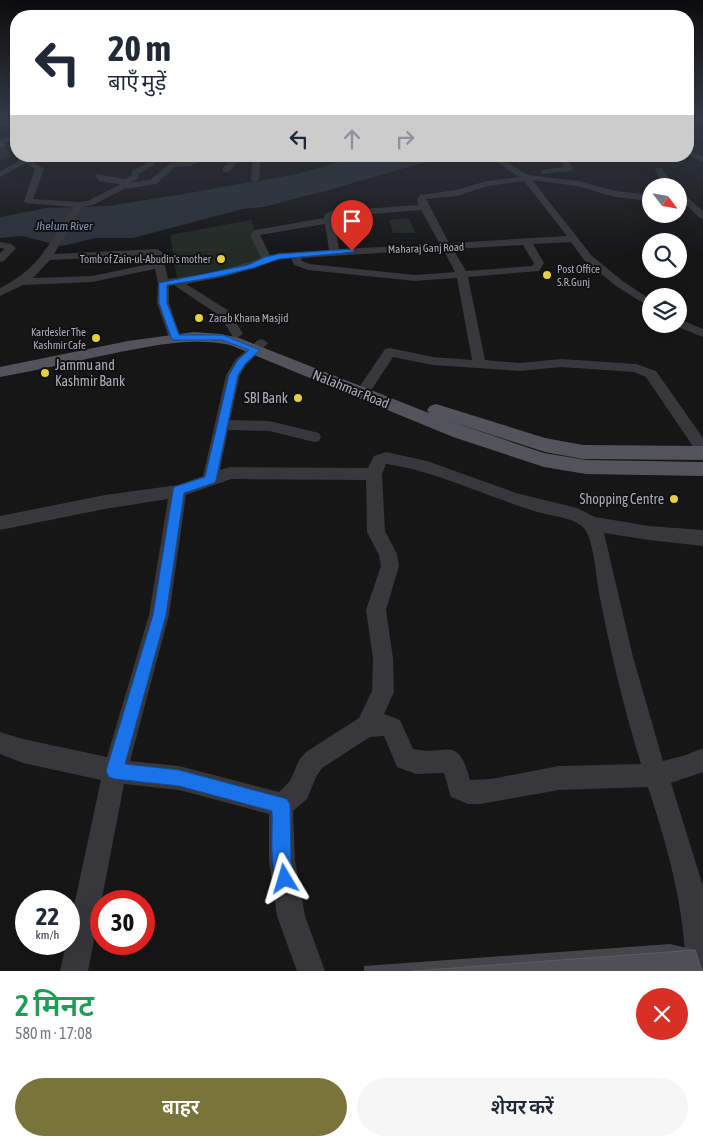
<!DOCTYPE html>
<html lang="hi">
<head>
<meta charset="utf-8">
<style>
	body { margin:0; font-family:"Asap Condensed","Noto Sans Devanagari",sans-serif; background:#f6f6f7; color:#1f2937; height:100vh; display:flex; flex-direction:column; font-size:19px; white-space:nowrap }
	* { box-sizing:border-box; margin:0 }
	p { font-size:16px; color:#747a83 }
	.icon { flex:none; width:28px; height:28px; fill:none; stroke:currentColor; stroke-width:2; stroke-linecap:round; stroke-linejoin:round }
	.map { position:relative; height:971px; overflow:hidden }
	.drawer { display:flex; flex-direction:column; background:#fff; flex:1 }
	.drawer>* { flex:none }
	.guide { position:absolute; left:10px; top:10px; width:684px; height:152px; border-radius:20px; box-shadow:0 5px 20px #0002; background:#fff; color:#1f2937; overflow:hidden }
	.needle { width:32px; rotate:121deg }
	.buttons { position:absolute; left:642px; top:178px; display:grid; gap:10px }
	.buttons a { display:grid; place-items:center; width:45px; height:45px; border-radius:50%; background:#fff; box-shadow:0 5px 20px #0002; font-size:25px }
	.speed { position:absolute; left:15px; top:890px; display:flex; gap:10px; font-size:25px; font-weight:700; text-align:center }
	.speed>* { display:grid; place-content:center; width:65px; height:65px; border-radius:50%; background:#fff; box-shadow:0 5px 20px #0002; line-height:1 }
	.speed small { font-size:12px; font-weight:400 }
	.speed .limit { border:8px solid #d22; background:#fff; color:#111 }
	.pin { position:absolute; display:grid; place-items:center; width:42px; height:42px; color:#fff; margin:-51px -21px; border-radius:50% 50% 50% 0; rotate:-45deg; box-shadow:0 0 5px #0007 }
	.pin .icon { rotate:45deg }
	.me { position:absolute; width:55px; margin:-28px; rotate:353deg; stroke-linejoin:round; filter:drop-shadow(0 0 4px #0008) }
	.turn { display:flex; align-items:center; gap:18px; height:105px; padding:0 15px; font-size:22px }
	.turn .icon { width:65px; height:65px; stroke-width:2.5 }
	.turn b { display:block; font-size:35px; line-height:42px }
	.lanes { display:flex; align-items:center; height:48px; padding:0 15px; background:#0003; justify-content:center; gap:25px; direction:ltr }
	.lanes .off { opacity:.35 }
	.round { display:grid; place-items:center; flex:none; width:52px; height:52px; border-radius:26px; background:#f6f6f7 }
	.overview { display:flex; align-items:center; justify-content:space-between; height:85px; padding:0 15px }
	h1 { font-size:30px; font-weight:600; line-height:38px; color:#1e9e55 }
	.button { display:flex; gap:10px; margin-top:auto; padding:10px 15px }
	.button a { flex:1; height:58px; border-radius:30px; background:#79743a; color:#fff; font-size:20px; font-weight:600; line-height:58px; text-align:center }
	.button a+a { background:#f6f6f7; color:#1f2937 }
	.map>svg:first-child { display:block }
</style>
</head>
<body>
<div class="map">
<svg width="703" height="971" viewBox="0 0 703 971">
	<rect width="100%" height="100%" fill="#161617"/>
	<!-- green -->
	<g fill="#222a24">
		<path d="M409,218l6,15h-22l-4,-13z"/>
		<path d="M251,220l13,39 -15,6 -72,13 -7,-43z"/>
	</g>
	<!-- water -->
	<path fill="#2c323b" d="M359,156h87l-121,35 -62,16 -21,2 -109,29h-37l-34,8 -40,-10 -22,2v-21l46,-9 62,-2 87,-14 103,-18z"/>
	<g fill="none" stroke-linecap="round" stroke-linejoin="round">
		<!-- path -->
		<path stroke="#3d3d43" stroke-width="1" stroke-dasharray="1 2" stroke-linecap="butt" d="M167,250h55l14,2"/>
		<!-- minor -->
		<g fill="#37373c" fill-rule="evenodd">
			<path d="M16,121v4l-16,1v-4z"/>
			<path d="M16,133v5l-16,7v-5z"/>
			<path d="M688,150l15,7v5l-15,-7z"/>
			<path d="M16,154v2h20l-5,4 13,9 -11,30 46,3 9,-1 31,-16v-1l-20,-3 -3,-5 1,-2 27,5 7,-3 1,-5 19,-10h3v4l-15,9 -1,5 -9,4 21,-3 20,-17 16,-1 11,-6h10l-16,10 -16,1 -19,17 -32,5 -31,16 -11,2 -28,47 103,-5 5,3 6,27 49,-7 44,-14 -11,-23 5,-5 69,-12 1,-4 6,-3 88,-6 -2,-6 3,-4 36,-5 31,-9 32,-4 -32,-21h10l31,19 50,6 37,10 36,4v6l-36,-4 -38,-11 -45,-6 60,76 32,26 27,18v8l-35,-22 -32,-26 -13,-18 -38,2 11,19 -5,8 -71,6 17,83 35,3 41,-4 75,5 20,7 47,67v18l-5,-2 -52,-77 -12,-5 -73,-5 -41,4 -87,-6 -40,-8 -21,32h-10l-2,-3 25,-37 5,-1 43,9 39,3 -15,-82 -42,3 -107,-11 -14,-5 -3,-7 -11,1 -52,17 -42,8 43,27 14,23 -6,4 -4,-1 -13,-21 -46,-31 -5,1v17l12,35 -6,4 -6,-4 -12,-35 1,-20 -3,-14 -63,13 -69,3 -23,11v-8c43,-22 47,-44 73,-81l-48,-4 -1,-2 11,-32 -9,-6 -26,14v-5l20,-12 -5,-4zM524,181l43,55 -118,7 -23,-44 31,-3 31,-10zM421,210l19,34 -101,5 -6,-32zM325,224l4,26 -50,3 -9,2 -10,-20zM523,245l11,18 -2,3 -66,5 -13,-22zM443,249l12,23 -40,3 -105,-11 -8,-3 -1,-3zM152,255l2,8 -62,13 -59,2 17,-18z"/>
			<path d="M235,156h8l-14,16h-6v-4z"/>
			<path d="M253,156h8l-2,24 -4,2 -4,-2z"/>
			<path d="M559,156h8l6,13 -1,2 -31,3v-4l23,-3z"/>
			<path d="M656,168h6l11,18h-8l-10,-16z"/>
			<path d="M679,190l24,21v8l-3,-1 -21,-20z"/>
			<path d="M0,242l11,2 5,4 -12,13 -4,1v-9l5,-4 -5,-1z"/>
			<path d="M679,319l24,10v8l-28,-11 -1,-2h5z"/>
			<path d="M262,339l6,4 -22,22 -6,10 -10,45 39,1 50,12 2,4 -2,4 -5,1 -45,-11 -41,-1 -8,40 10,-3 138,1 6,-12 12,-4 41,9 89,32 61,15 18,9 54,9 54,4v16l-54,-6 -45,-7 29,124 30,104 23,-6 17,-7v24l-32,11 32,103v85h-17c-2,-66 -18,-122 -38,-184l-89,3 -79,14h-12l-17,-7 -7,-24 -28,1 -19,-7 -13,-31 -14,1 -48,31 -6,9 -9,22 -14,12 2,50 10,55 20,55h-28l-20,-55 -8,-55v-47l-90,-24 -55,-6 -36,187h-28l6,-27h3v-15l32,-149 -78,-17 -23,-9v-22l23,7 84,18 42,-142 19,-116 -63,10 -105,21v-14l105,-21 73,-10 25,-9 23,-101 10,-16 22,-19zM386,464c52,7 107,36 159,50 13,3 34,5 41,17 9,17 10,48 14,67 11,56 24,111 41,166l-82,2 -68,13 -21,1c-13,-48 -23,-23 -57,-31l-13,-29 -16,-6 10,-22 -1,-34 -7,-48 13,-44 -2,-12 -12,-23 -3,-57zM231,479l135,1 1,52 12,23 2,11 -15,44 7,48 -1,33 -13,27 -53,34 -7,8 -9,21 -11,11 -100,-26 -49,-5 39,-146 17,-120z"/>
		</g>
		<!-- major -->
		<g fill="#53535b" fill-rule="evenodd">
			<path d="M695,118h8v4z"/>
			<path d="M194,332l27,2 18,4 190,75 -2,-3 3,-4 6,-2 109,34 38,7 120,1v14l-120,-1 -38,-7 -99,-32 98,33 42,7 117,2v14l-117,-2 -42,-7 -91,-30 -223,-92c-37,-8 -74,0 -110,7 -40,8 -80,18 -120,25v-10l128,-26z"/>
		</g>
	</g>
	<!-- wall -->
	<path fill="#444649" d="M670,944l25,6 7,21h-338v-5z"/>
	<!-- shaded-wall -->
	<path fill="#2d2e30" d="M5,145l6,11 -11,4v-13z"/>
	<!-- building -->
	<g fill="#4f5055" stroke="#5d5e64">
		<path d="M0,143l5,2 -5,2z"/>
		<path d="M695,950l7,21h-289z"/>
	</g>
	<!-- sky -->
	<linearGradient id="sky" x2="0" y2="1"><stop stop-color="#0c0c0d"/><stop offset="0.46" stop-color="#363c47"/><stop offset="1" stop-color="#363c47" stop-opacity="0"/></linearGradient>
	<rect width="703" height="254" fill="url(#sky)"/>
	<!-- route -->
	<path fill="#1a73e8" stroke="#114b97" d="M352,249h2v3l-75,7 -26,9 -37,9 -49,8v18l12,32h44l37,15 -15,14 -7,11 -22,105 -2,3 -30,10 -18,122 -41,149 54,6 108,29 3,6 1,56 3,18 -3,7 -6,2 -7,-2c-9,-23 -5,-51 -6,-75l-93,-25 -64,-7 -6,-2 -3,-6 47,-156 20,-124 1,-4 31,-10 24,-102 9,-15 11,-10 -27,-10h-50l-13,-37v-20l89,-18 17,-8 14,-3z"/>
	<!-- markers -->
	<g fill="#e8cf3d" stroke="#111112" stroke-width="2">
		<circle cx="221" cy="259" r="5"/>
		<circle cx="547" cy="275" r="5"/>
		<circle cx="199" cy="318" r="5"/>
		<circle cx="96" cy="338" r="5"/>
		<circle cx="45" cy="373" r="5"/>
		<circle cx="298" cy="398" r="5"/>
		<circle cx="674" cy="499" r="5"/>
	</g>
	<g text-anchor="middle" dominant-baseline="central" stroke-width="4" stroke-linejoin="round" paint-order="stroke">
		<!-- far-street labels -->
		<g font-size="11" fill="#a8aab7" stroke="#111112">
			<text transform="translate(426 248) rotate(-2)">Maharaj Ganj Road</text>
		</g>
		<!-- far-poi labels -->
		<g font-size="11" fill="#a8aab7" stroke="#111112" text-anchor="end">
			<text x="211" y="259">Tomb of Zain-ul-Abudin's mother</text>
			<text x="557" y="269" text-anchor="start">Post Office<tspan x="557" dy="13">S.R.Gunj</tspan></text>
			<text x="209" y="318" text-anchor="start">Zarab Khana Masjid</text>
			<text x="86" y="332">Kardesler The<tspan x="86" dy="13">Kashmir Cafe</tspan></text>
		</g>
		<!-- far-water labels -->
		<g font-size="12" font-style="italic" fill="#8191b0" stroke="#111112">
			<text x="64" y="226">Jhelum River</text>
		</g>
		<!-- poi labels -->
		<g font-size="14" fill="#a8aab7" stroke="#111112" text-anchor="end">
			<text x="55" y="365" text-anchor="start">Jammu and<tspan x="55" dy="16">Kashmir Bank</tspan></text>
			<text x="288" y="398">SBI Bank</text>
			<text x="664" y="499">Shopping Centre</text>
		</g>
		<!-- street labels -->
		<g font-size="14" fill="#a8aab7" stroke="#111112">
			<text transform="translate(351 389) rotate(22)">Nalahmar Road</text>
		</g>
	</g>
</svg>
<div class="buttons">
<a><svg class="needle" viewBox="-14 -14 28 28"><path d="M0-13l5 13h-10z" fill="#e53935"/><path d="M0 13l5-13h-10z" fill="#747a83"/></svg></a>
<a><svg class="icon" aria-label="search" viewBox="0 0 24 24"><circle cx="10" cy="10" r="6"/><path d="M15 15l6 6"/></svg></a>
<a><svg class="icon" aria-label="layers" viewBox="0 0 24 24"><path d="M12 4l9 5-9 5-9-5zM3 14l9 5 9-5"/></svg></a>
</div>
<div class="speed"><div>22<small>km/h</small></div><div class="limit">30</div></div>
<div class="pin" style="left:352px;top:251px;background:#d93025"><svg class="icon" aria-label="arrive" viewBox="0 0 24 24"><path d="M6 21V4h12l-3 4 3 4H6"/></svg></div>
<svg class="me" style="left:285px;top:879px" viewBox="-20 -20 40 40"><path d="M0-17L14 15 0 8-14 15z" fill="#1a73e8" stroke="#fff" stroke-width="4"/></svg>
<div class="guide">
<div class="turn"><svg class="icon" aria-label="left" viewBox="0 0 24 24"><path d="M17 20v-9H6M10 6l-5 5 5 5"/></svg><div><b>20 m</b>बाएँ मुड़ें</div></div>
<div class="lanes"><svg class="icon" aria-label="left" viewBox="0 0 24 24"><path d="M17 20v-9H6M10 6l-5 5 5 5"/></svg><svg class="icon off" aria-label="ahead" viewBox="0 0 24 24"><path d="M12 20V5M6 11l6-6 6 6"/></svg><svg class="icon off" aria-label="right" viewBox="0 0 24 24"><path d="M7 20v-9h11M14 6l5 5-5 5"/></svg></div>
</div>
</div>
<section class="drawer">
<div class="overview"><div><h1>2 मिनट</h1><p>580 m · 17:08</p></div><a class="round" style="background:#d93025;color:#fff"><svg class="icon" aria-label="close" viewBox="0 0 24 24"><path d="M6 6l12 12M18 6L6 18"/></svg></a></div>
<div class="button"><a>बाहर</a><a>शेयर करें</a></div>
</section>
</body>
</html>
